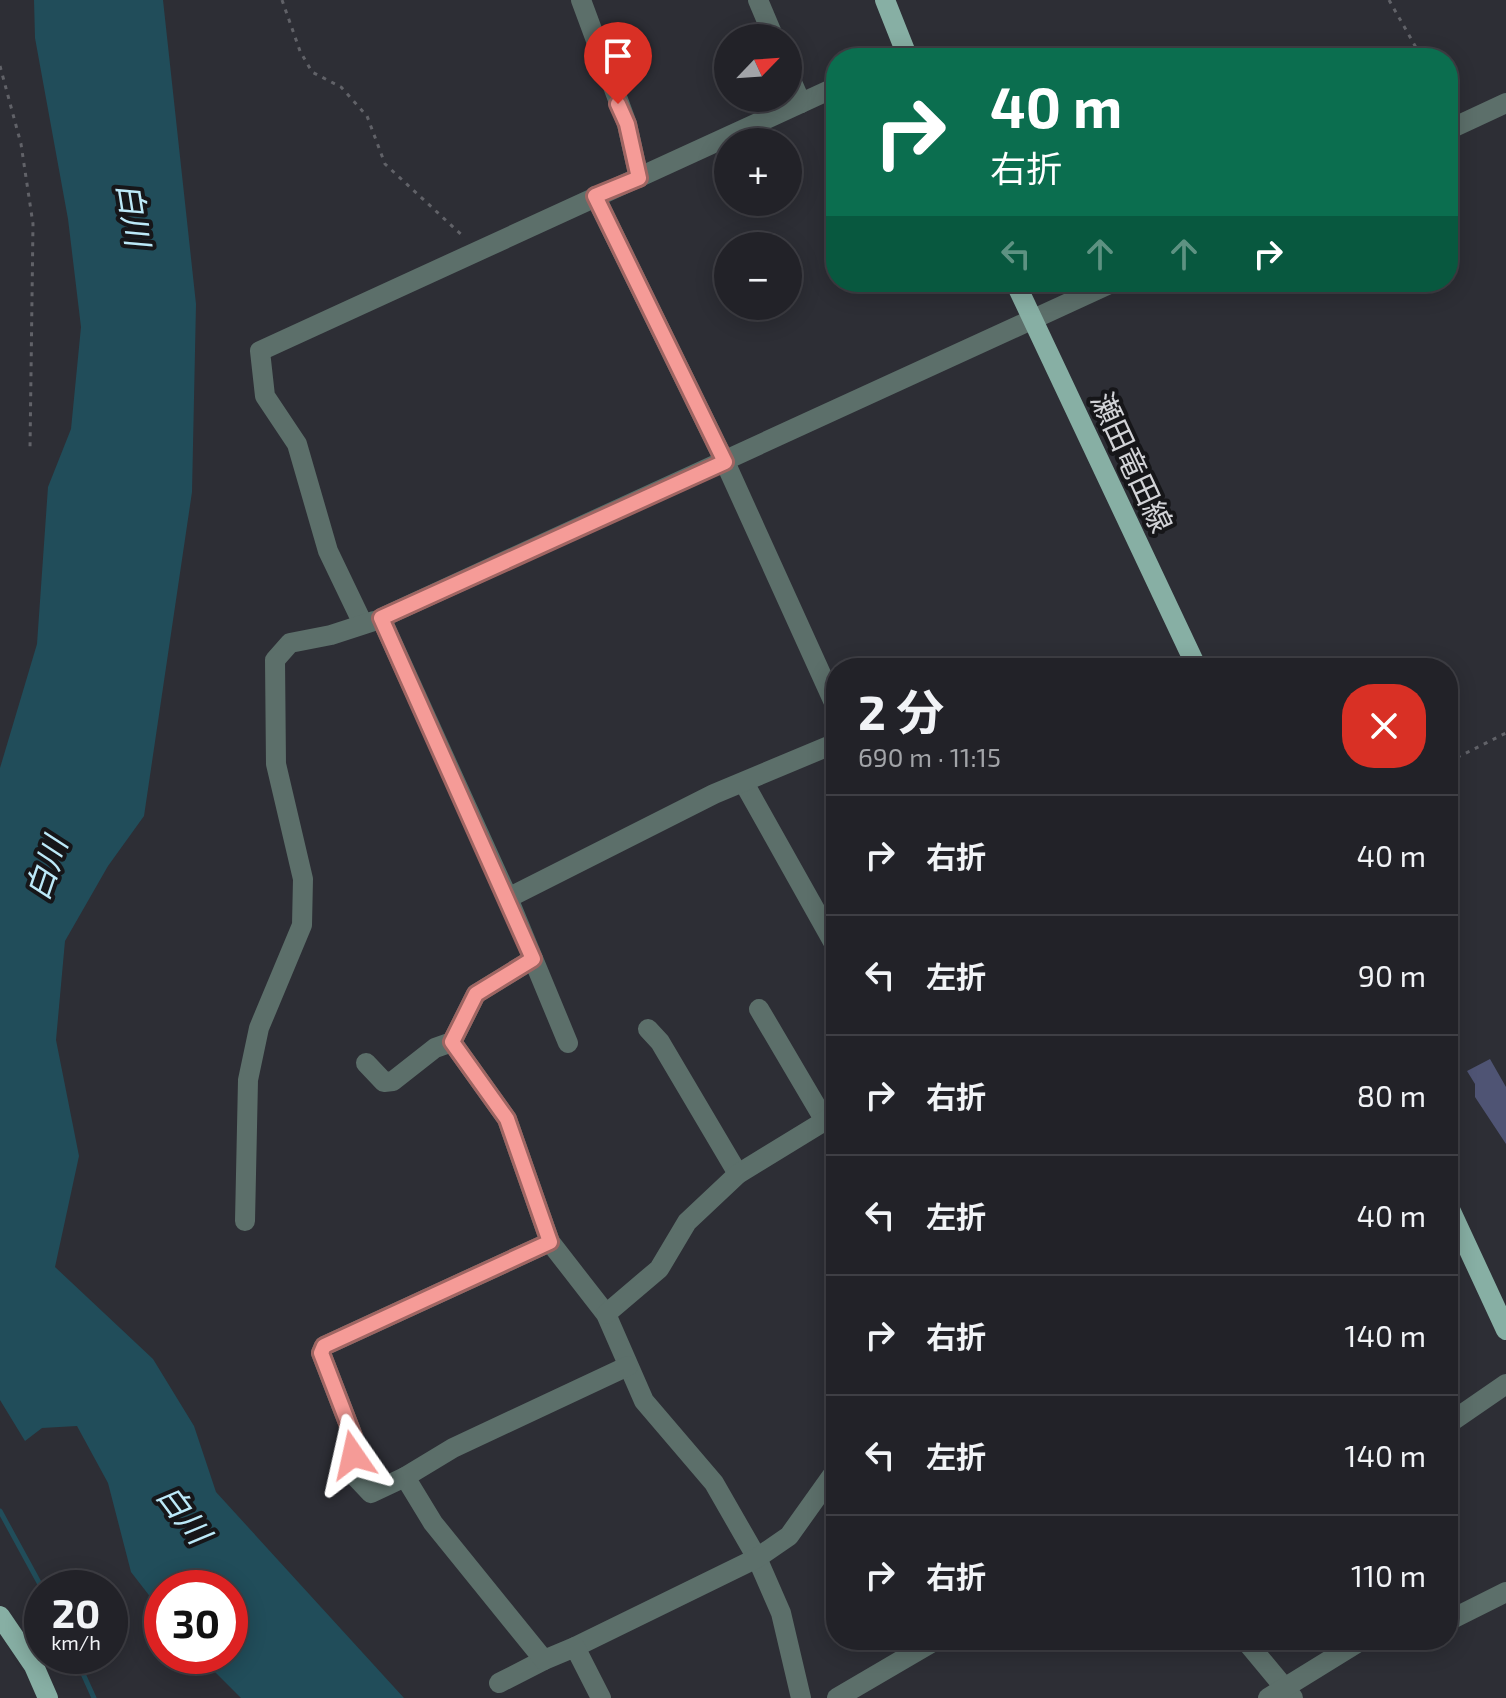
<!DOCTYPE html>
<html lang="ja">
<head>
<meta charset="utf-8">
<style>
	body { margin:0; font-family:"Exo 2","Noto Sans JP",sans-serif; background:#2a2a30; color:#f1f3f6; height:100vh; display:flex; flex-direction:column; font-size:30px; white-space:nowrap }
	* { box-sizing:border-box; margin:0 }
	p { font-size:26px; color:#a2a4a8 }
	.icon { flex:none; width:44px; height:44px; fill:none; stroke:currentColor; stroke-width:2; stroke-linecap:round; stroke-linejoin:round }
	.map { position:relative; flex:1; overflow:hidden }
	.drawer { position:absolute; left:826px; top:658px; width:632px; height:992px; display:flex; flex-direction:column; background:#222228; border-radius:32px; box-shadow:0 4px 20px #0003,0 0 0 2px #3f3f45 }
	.drawer>* { flex:none }
	.banner { position:absolute; left:826px; top:48px; width:632px; height:244px; border-radius:32px; box-shadow:0 4px 20px #0003,0 0 0 2px #3f3f45; background:#0b6e4f; color:#fff; overflow:hidden }
	.needle { width:52px; rotate:65deg }
	.fabs { position:absolute; left:714px; top:24px; display:grid; gap:16px }
	.fabs a { display:grid; place-items:center; width:88px; height:88px; border-radius:50%; background:#222228; box-shadow:0 4px 20px #0003,0 0 0 2px #3f3f45; font-size:40px }
	.speed { position:absolute; left:24px; top:1570px; display:flex; gap:16px; font-size:40px; font-weight:700; text-align:center }
	.speed>* { display:grid; place-content:center; width:104px; height:104px; border-radius:50%; background:#222228; box-shadow:0 4px 20px #0003,0 0 0 2px #3f3f45; line-height:1 }
	.speed small { font-size:20px; font-weight:400 }
	.speed .limit { border:12px solid #d22; background:#fff; color:#111 }
	.pin { position:absolute; display:grid; place-items:center; width:68px; height:68px; color:#fff; margin:-82px -34px; border-radius:50% 50% 50% 0; rotate:-45deg; box-shadow:0 0 8px #0007 }
	.pin .icon { rotate:45deg }
	.me { position:absolute; width:88px; margin:-44px; rotate:349deg; stroke-linejoin:round; filter:drop-shadow(0 0 6px #0008) }
	.turn { display:flex; align-items:center; gap:28px; height:168px; padding:0 32px; font-size:36px }
	.turn .icon { width:104px; height:104px; stroke-width:2.5 }
	.turn b { display:block; font-size:56px; line-height:68px }
	.lanes { display:flex; align-items:center; height:76px; padding:0 32px; background:#0003; justify-content:center; gap:40px; direction:ltr }
	.lanes .off { opacity:.35 }
	.round { display:grid; place-items:center; flex:none; width:84px; height:84px; border-radius:32px; background:#2a2a30 }
	.headline { display:flex; align-items:center; justify-content:space-between; height:136px; padding:0 32px }
	h1 { font-size:48px; font-weight:700; line-height:60px }
	ul { padding:0; list-style:none }
	li { display:flex; align-items:center; gap:24px; height:120px; padding:0 32px; border-top:2px solid #3f3f45 }
	li div { flex:1 }
	li b { display:block; font-size:30px }
	li em { font-style:normal }
	.map>svg:first-child { display:block }
</style>
</head>
<body>
<div class="map">
<svg width="1506" height="1698" viewBox="0 0 1506 1698">
	<rect width="100%" height="100%" fill="#2d2e35"/>
	<!-- water -->
	<path fill="#214d5a" d="M34,0h129l33,304 -4,188 -48,324 -36,50 -43,75 -9,99 23,116 -24,111 98,92 41,67 22,66 188,206h-163l-42,-42h31v-68h-68v24l-31,-40 -23,-89 -31,-57 -35,2 -17,13 -25,-41v-632l37,-124 11,-157 23,-58 10,-102 -13,-108 -33,-181z"/>
	<g fill="none" stroke-linecap="round" stroke-linejoin="round">
		<!-- stream -->
		<g stroke="#214d5a" stroke-width="5">
			<path d="M0,1511l42,77"/>
			<path d="M75,1656l19,42"/>
		</g>
	</g>
	<!-- building -->
	<path fill="#4f5474" d="M1490,1059l16,28v57l-31,-47v-13l-8,-13z"/>
	<g fill="none" stroke-linecap="round" stroke-linejoin="round">
		<!-- path -->
		<g stroke="#616268" stroke-width="3" stroke-dasharray="4 6" stroke-linecap="butt">
			<path d="M282,0l18,51 12,21 29,15 26,29 18,48 79,73"/>
			<path d="M1389,0l33,58"/>
			<path d="M0,66l21,78 12,80 -3,225"/>
			<path d="M1448,762l58,-29"/>
		</g>
		<!-- minor -->
		<g stroke="#5c6f6a" stroke-width="20">
			<path d="M581,0l46,124 12,54"/>
			<path d="M758,0l16,38"/>
			<path d="M788,73l13,30"/>
			<path d="M1448,130l58,-27"/>
			<path d="M595,196l130,266 111,245"/>
			<path d="M363,624l-35,-73 -31,-107 -32,-48 -5,-45 576,-264"/>
			<path d="M744,783l92,164"/>
			<path d="M508,898l206,-104 122,-51"/>
			<path d="M533,959l-57,35 -24,48 55,77 43,123 56,72 38,87 70,82 43,75 24,55 20,85"/>
			<path d="M759,1009l66,112"/>
			<path d="M648,1029l12,13 78,132"/>
			<path d="M568,1043l-60,-145 -127,-280 733,-336"/>
			<path d="M366,1063l18,19 9,-1 42,-33 17,-6"/>
			<path d="M245,1221l3,-141 11,-52 43,-103 1,-46 -27,-115 -1,-104 15,-17 41,-8 43,-14"/>
			<path d="M606,1314l53,-45 28,-47 51,-48 98,-60"/>
			<path d="M1448,1424l58,-40"/>
			<path d="M405,1477l-34,16 -18,-19v-38l-32,-83 3,-7 226,-104"/>
			<path d="M1448,1621l58,-29"/>
			<path d="M1245,1640l48,58"/>
			<path d="M575,1647l182,-89 32,-22 47,-66"/>
			<path d="M499,1683l45,-23"/>
			<path d="M601,1698l-26,-51 -31,13 -111,-137 -28,-46 48,-29 175,-82"/>
			<path d="M837,1698l99,-58"/>
			<path d="M1268,1698l94,-58"/>
		</g>
		<!-- major -->
		<g stroke="#87afa4" stroke-width="20">
			<path d="M885,0l23,58"/>
			<path d="M1015,282l182,386"/>
			<path d="M1448,1205l58,125"/>
			<path d="M0,1616l34,50 14,32"/>
		</g>
	</g>
	<g fill="none" stroke-linecap="round" stroke-linejoin="round">
		<!-- route casing -->
		<g stroke="#9f6562" stroke-width="20">
			<path id="route" d="M353,1455v-19l-32,-83 3,-7 226,-104 -43,-123 -55,-77 24,-48 57,-35 -152,-341 344,-156 -130,-266 44,-18 -12,-54 -9,-20"/>
		</g>
		<!-- route -->
		<use href="#route" stroke="#f59b97" stroke-width="14"/>
	</g>
	<g text-anchor="middle" dominant-baseline="central" stroke-width="8" stroke-linejoin="round" paint-order="stroke">
		<!-- street labels -->
		<g font-size="30" fill="#d2d3d7" stroke="#161619">
			<text transform="translate(1133 462) rotate(65)">瀬田竜田線</text>
		</g>
		<!-- water labels -->
		<g font-size="32" font-style="italic" fill="#bce9f8" stroke="#161619">
			<text transform="translate(135 214) rotate(81)">白川</text>
			<text transform="translate(45 868) rotate(-71)">白川</text>
			<text transform="translate(185 1513) rotate(53)">白川</text>
		</g>
	</g>
</svg>
<div class="fabs">
<a><svg class="needle" viewBox="-14 -14 28 28"><path d="M0-13l5 13h-10z" fill="#e53935"/><path d="M0 13l5-13h-10z" fill="#a2a4a8"/></svg></a>
<a>+</a>
<a>−</a>
</div>
<div class="speed"><div>20<small>km/h</small></div><div class="limit">30</div></div>
<div class="pin" style="left:618px;top:104px;background:#d93025"><svg class="icon" aria-label="arrive" viewBox="0 0 24 24"><path d="M6 21V4h12l-3 4 3 4H6"/></svg></div>
<svg class="me" style="left:353px;top:1455px" viewBox="-20 -20 40 40"><path d="M0-17L14 15 0 8-14 15z" fill="#f59b97" stroke="#fff" stroke-width="4"/></svg>
<div class="banner">
<div class="turn"><svg class="icon" aria-label="right" viewBox="0 0 24 24"><path d="M7 20v-9h11M14 6l5 5-5 5"/></svg><div><b>40 m</b>右折</div></div>
<div class="lanes"><svg class="icon off" aria-label="left" viewBox="0 0 24 24"><path d="M17 20v-9H6M10 6l-5 5 5 5"/></svg><svg class="icon off" aria-label="ahead" viewBox="0 0 24 24"><path d="M12 20V5M6 11l6-6 6 6"/></svg><svg class="icon off" aria-label="ahead" viewBox="0 0 24 24"><path d="M12 20V5M6 11l6-6 6 6"/></svg><svg class="icon" aria-label="right" viewBox="0 0 24 24"><path d="M7 20v-9h11M14 6l5 5-5 5"/></svg></div>
</div>
<section class="drawer">
<div class="headline"><div><h1>2 分</h1><p>690 m · 11:15</p></div><a class="round" style="background:#d93025;color:#fff"><svg class="icon" aria-label="close" viewBox="0 0 24 24"><path d="M6 6l12 12M18 6L6 18"/></svg></a></div>
<ul>
<li><svg class="icon" aria-label="right" viewBox="0 0 24 24"><path d="M7 20v-9h11M14 6l5 5-5 5"/></svg><div><b>右折</b></div><em>40 m</em></li>
<li><svg class="icon" aria-label="left" viewBox="0 0 24 24"><path d="M17 20v-9H6M10 6l-5 5 5 5"/></svg><div><b>左折</b></div><em>90 m</em></li>
<li><svg class="icon" aria-label="right" viewBox="0 0 24 24"><path d="M7 20v-9h11M14 6l5 5-5 5"/></svg><div><b>右折</b></div><em>80 m</em></li>
<li><svg class="icon" aria-label="left" viewBox="0 0 24 24"><path d="M17 20v-9H6M10 6l-5 5 5 5"/></svg><div><b>左折</b></div><em>40 m</em></li>
<li><svg class="icon" aria-label="right" viewBox="0 0 24 24"><path d="M7 20v-9h11M14 6l5 5-5 5"/></svg><div><b>右折</b></div><em>140 m</em></li>
<li><svg class="icon" aria-label="left" viewBox="0 0 24 24"><path d="M17 20v-9H6M10 6l-5 5 5 5"/></svg><div><b>左折</b></div><em>140 m</em></li>
<li><svg class="icon" aria-label="right" viewBox="0 0 24 24"><path d="M7 20v-9h11M14 6l5 5-5 5"/></svg><div><b>右折</b></div><em>110 m</em></li>
</ul>
</section>
</div>
</body>
</html>
